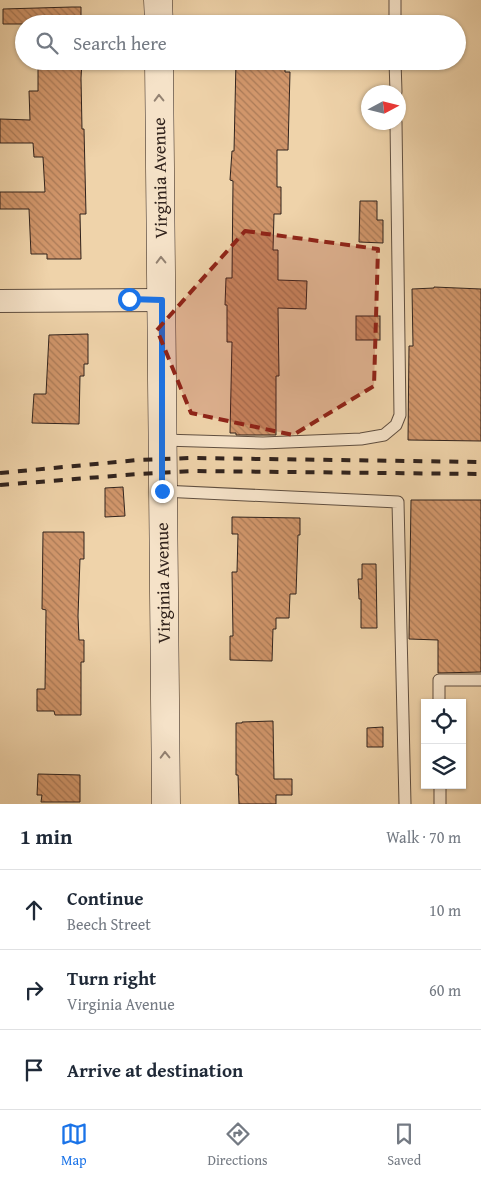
<!DOCTYPE html>
<meta charset="utf-8">
<style>
:root{--surface:#fff;--page:#f2f2f3;--text:#1f2937;--muted:#747a83;--line:#e0e1e3;--accent:#1a73e8}
body{margin:0;font-family:"Gentium Book Plus",serif;background:var(--page);color:var(--text)}
.controls{position:absolute;right:15px;bottom:15px;display:grid;overflow:hidden;border-radius:0px;box-shadow:0 1px 4px #0004}
.controls button{width:45px;height:45px;display:grid;place-items:center;padding:0;border:0;border-bottom:1px solid var(--line);background:var(--surface);color:var(--text);font:25px sans-serif}
.compass{position:absolute;left:361px;top:85px;width:45px;height:45px;border-radius:50%;background:var(--surface);box-shadow:0 1px 4px #0004;rotate:83deg}
.stop{position:absolute;width:15px;height:15px;margin:-11px;border:4px solid #1a73e8;border-radius:50%;background:#fff}
.stop.end{background:#1a73e8;border-color:#fff;box-shadow:0 1px 5px #0008}
.list{margin:0;padding:0;list-style:none}
h2{display:flex;justify-content:space-between;align-items:center;height:65px;margin:0;padding:0 20px;font-size:21px}
h2 small{font-size:16px;font-weight:400;color:var(--muted)}
.list li{display:grid;grid-template-columns:32px 1fr auto;gap:15px;align-items:center;box-sizing:border-box;height:80px;padding:0 20px;border-top:1px solid var(--line)}
.list b{display:block;font-size:19px;white-space:nowrap}
.list p{margin:0;font-size:16px;white-space:nowrap;color:var(--muted)}
.list em{font-size:16px;font-style:normal;color:var(--muted)}
.icon{flex:none;width:28px;height:28px;fill:none;stroke:currentColor;stroke-width:2;stroke-linecap:round;stroke-linejoin:round}
.map{position:relative;flex:none;width:481px;height:804px;overflow:hidden}
.search{position:absolute;background:var(--surface);box-shadow:0 1px 4px #0004;left:15px;right:15px;top:15px;height:55px;display:flex;align-items:center;gap:12px;box-sizing:border-box;padding:0 18px;border-radius:28px;color:var(--muted);font-size:19px}
.sheet{height:305px;background:var(--surface)}
nav{display:flex;justify-content:space-around;align-items:center;box-sizing:border-box;height:70px;border-top:1px solid var(--line);background:var(--surface);font-size:14px;color:var(--muted)}
nav a{display:grid;justify-items:center;gap:2px}
nav .on{color:var(--accent)}
.map>svg:first-child{display:block}
</style>
<div class="map">
<svg width="481" height="804" viewBox="0 0 481 804">
<defs>
<pattern id="building-back-hatch" width="6" height="6" patternUnits="userSpaceOnUse" patternTransform="scale(1.25)"><rect width="6" height="6" fill="#d1966b"/><path d="M-1 5l2 2M0 0l6 6M5-1l2 2" fill="none" stroke="#aa7a57"/></pattern>
</defs>
<rect width="100%" height="100%" fill="#efd3aa"/>
<filter id="stains"><feTurbulence type="fractalNoise" baseFrequency=".004" numOctaves="4"/><feColorMatrix values="0 0 0 0 .2 0 0 0 0 .09 0 0 0 0 .02 0 0 0 .5 -.17"/></filter>
<radialGradient id="worn" r=".72"><stop offset=".6" stop-color="#630" stop-opacity="0"/><stop offset="1" stop-color="#630" stop-opacity=".3"/></radialGradient>
<g fill="url(#building-back-hatch)" stroke="#31231d">
<path d="M72,7H81V24H3V9Z"/>
<path d="M38,61H82L81,78L82,129H84L86,214H80L81,259H47V254H31L29,209H0V192H45L43,157H34L33,143H0V119L30,120L29,91H38Z"/>
<path d="M236,61H285V72H290L288,150H277V187H281V214H274L273,250H278V280L307,281L306,309L278,308L279,376H276V435H236V433H230L232,342H227V305H225L226,278H232L233,181L230,180L232,151H234Z"/>
<path d="M360,201H377V220H383V243L359,242Z"/>
<path d="M434,287L481,289V441L408,440L409,346H413L412,289L434,288Z"/>
<rect x="356" y="316" width="24" height="24"/>
<path d="M88,334V364H84V376H80L79,424L32,423L34,394H46L49,335Z"/>
<path d="M123,487L125,516L105,517V488Z"/>
<path d="M411,500H481V672L438,673V640L409,639Z"/>
<path d="M232,517L300,518V535H298L296,594H290L289,618H276V629H273L272,661L230,660V636H233L232,572H237L238,534H232Z"/>
<path d="M43,532H84V559H80L78,616L79,640H84V662H81V715H55L54,711H37V689H45L46,610L42,609Z"/>
<path d="M362,564H376L377,628H361V599H359L358,579H362Z"/>
<path d="M273,721L274,779H292V795H276V804H239L238,775H236V723H242V722Z"/>
<path d="M383,727V747H367V728Z"/>
<path d="M38,774L80,775V802H41L42,795H37Z"/>
</g>
<g fill="none" stroke-linecap="round" stroke-linejoin="round">
<g stroke="#604f40" stroke-width="13">
<g id="lane">
<path d="M395,0V24"/>
<path d="M395,61L396,92"/>
<path d="M163,440L263,443L361,439L384,435L396,425L400,415L396,122"/>
<path d="M162,491L398,502L405,804"/>
<path d="M439,703V680H481"/>
<path d="M440,785V804"/>
</g>
</g>
<g stroke="#604f40" stroke-width="24">
<path id="street" d="M0,301L162,300"/>
</g>
<g stroke="#31231d" stroke-width="29">
<g id="secondary">
<path d="M158,0L159,24"/>
<path d="M159,61L166,804"/>
</g>
</g>
<use href="#lane" stroke="#f5e2c8" stroke-width="11"/>
<use href="#street" stroke="#f5e2c8" stroke-width="22"/>
<use href="#secondary" stroke="#f5e2c8" stroke-width="28"/>
<g stroke="#31231d" stroke-width="4" stroke-dasharray="9 9" stroke-linecap="butt">
<path d="M0,473L138,460L190,458L481,462"/>
<path d="M0,485L138,474L194,471L481,474"/>
</g>
</g>
<defs><path id="oneway-chevron" d="M-2-3.5L2.5 0L-2 3.5" fill="none" stroke-width="1.6" stroke-linecap="round" stroke-linejoin="round" transform="scale(1.25)"/></defs>
<g stroke="#938272">
<use href="#oneway-chevron" transform="translate(159 98) rotate(-91)"/>
<use href="#oneway-chevron" transform="translate(161 260) rotate(-91)"/>
<use href="#oneway-chevron" transform="translate(165 755) rotate(-91)"/>
</g>
<g fill="none" stroke-linecap="round" stroke-linejoin="round">
<path stroke="#1a73e8" stroke-width="6" d="M129,299L162,300V491"/>
</g>
<path fill="#8f2418" fill-opacity="0.2" stroke="#8f2418" stroke-width="4" stroke-dasharray="10 6" stroke-linejoin="round" d="M245,231L378,249L374,386L293,435L191,413L157,330Z"/>
<g text-anchor="middle" stroke-width="4" stroke-linejoin="round" paint-order="stroke">
<g font-size="18" fill="#31231d" stroke="#f5e2c8">
<text transform="translate(160 178) rotate(-91)" y="6">Virginia Avenue</text>
<text transform="translate(163 583) rotate(-91)" y="6">Virginia Avenue</text>
</g>
</g>
<rect width="100%" height="100%" filter="url(#stains)"/>
<rect width="100%" height="100%" fill="url(#worn)"/>
</svg>
<div class="controls">
<button><svg class="icon" aria-label="locate" viewBox="0 0 24 24"><circle cx="12" cy="12" r="6"/><path d="M12 2v4M12 18v4M2 12h4M18 12h4"/></svg></button>
<button><svg class="icon" aria-label="layers" viewBox="0 0 24 24"><path d="M12 4l9 5-9 5-9-5zM3 14l9 5 9-5"/></svg></button>
</div>
<svg class="compass" viewBox="-18 -18 36 36"><path d="M0-13l5 13h-10z" fill="#e53935"/><path d="M0 13l5-13h-10z" fill="#747a83"/></svg>
<div class="stop" style="left:129px;top:299px"></div>
<div class="stop end" style="left:162px;top:491px"></div>
<div class="search"><svg class="icon" aria-label="search" viewBox="0 0 24 24"><circle cx="10" cy="10" r="6"/><path d="M15 15l6 6"/></svg>Search here</div>
</div>
<section class="sheet">
<h2>1 min<small>Walk · 70 m</small></h2>
<ul class="list">
<li><svg class="icon" aria-label="ahead" viewBox="0 0 24 24"><path d="M12 20V5M6 11l6-6 6 6"/></svg><div><b>Continue</b><p>Beech Street</p></div><em>10 m</em></li>
<li><svg class="icon" aria-label="right" viewBox="0 0 24 24"><path d="M7 20v-9h11M14 6l5 5-5 5"/></svg><div><b>Turn right</b><p>Virginia Avenue</p></div><em>60 m</em></li>
<li><svg class="icon" aria-label="arrive" viewBox="0 0 24 24"><path d="M6 21V4h12l-3 4 3 4H6"/></svg><div><b>Arrive at destination</b></div></li>
</ul>
</section>
<nav>
<a class="on"><svg class="icon" aria-label="map" viewBox="0 0 24 24"><path d="M3 6l6-2 6 2 6-2v14l-6 2-6-2-6 2zM9 4v14M15 6v14"/></svg>Map</a>
<a><svg class="icon" aria-label="directions" viewBox="0 0 24 24"><path d="M12 3l9 9-9 9-9-9zM9 14v-3h6M13 9l2 2-2 2"/></svg>Directions</a>
<a><svg class="icon" aria-label="saved" viewBox="0 0 24 24"><path d="M7 4h10v16l-5-4-5 4z"/></svg>Saved</a>
</nav>
